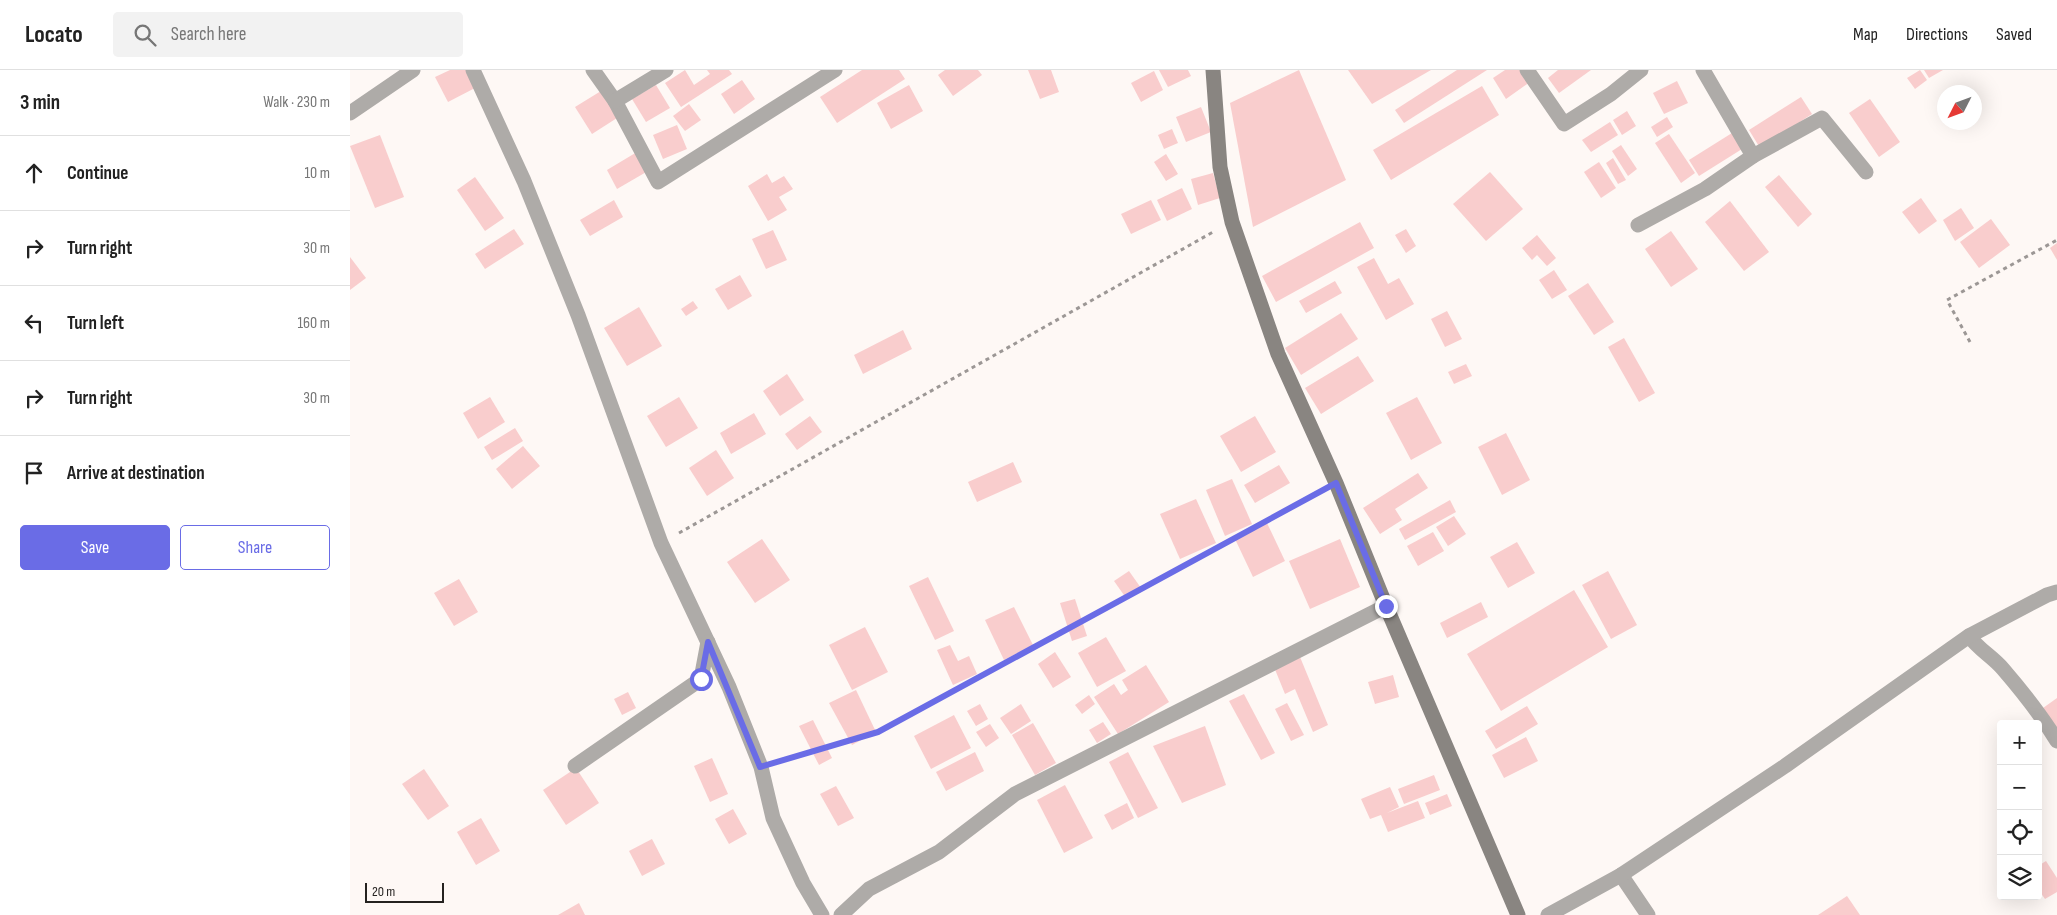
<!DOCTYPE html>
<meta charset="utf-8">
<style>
:root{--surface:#fff;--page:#f2f2f2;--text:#222;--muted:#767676;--line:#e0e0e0;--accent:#6a6ce6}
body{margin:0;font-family:"Sofia Sans Condensed",sans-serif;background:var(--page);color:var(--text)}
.controls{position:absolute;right:15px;bottom:15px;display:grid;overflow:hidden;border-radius:5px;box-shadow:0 5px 20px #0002}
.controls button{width:45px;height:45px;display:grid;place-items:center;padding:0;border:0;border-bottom:1px solid var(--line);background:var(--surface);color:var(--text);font:25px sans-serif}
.compass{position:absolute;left:1587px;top:15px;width:45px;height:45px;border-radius:50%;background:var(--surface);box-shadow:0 5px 20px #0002;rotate:228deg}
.scale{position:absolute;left:15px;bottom:12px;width:79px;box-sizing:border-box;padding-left:5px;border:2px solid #252220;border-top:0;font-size:14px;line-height:18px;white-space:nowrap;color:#252220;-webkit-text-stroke:4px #fef8f5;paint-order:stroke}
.stop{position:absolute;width:15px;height:15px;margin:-11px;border:4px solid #6a6ce6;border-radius:50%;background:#fff}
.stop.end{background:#6a6ce6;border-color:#fff;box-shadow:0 1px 5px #0008}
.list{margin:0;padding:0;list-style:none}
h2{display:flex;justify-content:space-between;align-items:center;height:65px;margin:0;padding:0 20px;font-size:21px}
h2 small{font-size:16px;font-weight:400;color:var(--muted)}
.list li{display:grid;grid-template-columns:32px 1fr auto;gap:15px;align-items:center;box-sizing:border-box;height:75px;padding:0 20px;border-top:1px solid var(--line)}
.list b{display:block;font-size:19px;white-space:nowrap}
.list em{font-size:16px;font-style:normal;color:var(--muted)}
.actions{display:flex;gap:10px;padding:15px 20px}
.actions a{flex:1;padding:11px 0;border:1px solid var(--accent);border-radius:5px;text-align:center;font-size:18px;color:var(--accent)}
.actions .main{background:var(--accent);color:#fff}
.icon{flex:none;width:28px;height:28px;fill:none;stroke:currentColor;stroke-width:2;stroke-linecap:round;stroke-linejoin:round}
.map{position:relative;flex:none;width:1707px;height:845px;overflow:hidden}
header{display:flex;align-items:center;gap:30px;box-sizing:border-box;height:70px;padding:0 25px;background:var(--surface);border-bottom:1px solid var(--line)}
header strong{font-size:24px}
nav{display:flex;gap:28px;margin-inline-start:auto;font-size:18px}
.search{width:350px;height:45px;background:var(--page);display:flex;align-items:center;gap:12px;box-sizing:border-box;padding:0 18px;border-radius:5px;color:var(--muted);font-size:19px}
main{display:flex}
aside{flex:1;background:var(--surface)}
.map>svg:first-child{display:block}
</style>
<header>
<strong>Locato</strong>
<div class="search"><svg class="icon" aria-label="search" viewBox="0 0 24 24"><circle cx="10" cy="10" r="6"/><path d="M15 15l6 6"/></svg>Search here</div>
<nav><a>Map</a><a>Directions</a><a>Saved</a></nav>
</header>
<main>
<aside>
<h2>3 min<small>Walk · 230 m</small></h2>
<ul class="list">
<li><svg class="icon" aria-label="ahead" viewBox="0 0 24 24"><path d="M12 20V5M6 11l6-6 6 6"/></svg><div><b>Continue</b></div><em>10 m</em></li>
<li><svg class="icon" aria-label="right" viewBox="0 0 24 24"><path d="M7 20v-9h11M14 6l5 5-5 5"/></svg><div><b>Turn right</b></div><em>30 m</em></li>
<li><svg class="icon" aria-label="left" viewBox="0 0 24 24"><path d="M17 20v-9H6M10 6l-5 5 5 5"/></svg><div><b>Turn left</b></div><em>160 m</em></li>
<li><svg class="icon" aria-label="right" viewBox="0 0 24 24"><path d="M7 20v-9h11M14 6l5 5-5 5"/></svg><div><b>Turn right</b></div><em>30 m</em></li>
<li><svg class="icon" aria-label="arrive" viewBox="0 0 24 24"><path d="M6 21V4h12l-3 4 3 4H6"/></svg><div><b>Arrive at destination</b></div></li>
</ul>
<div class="actions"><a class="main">Save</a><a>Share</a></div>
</aside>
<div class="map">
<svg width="1707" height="845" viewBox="0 0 1707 845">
<rect width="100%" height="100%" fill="#fef8f5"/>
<g fill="#f9cdcd">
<path d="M100,0H116L125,18L98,32L85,7Z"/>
<path d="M335,0L344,15L360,4L357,0H379L382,4L331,37L315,13Z"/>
<path d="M512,0H549L555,9L487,53L470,27Z"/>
<path d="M595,0H628L632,5L603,26L588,5Z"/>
<path d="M678,0H701L709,22L690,29Z"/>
<path d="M809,0H838L841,6L818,17Z"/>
<path d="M949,0L996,110L903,157L880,33Z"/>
<path d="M998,0H1081L1022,34Z"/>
<path d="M1107,0H1137L1054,53L1045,40Z"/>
<path d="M1155,0H1171L1180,12L1156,29L1143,8Z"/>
<path d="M1208,0H1241L1209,23L1198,8Z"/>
<path d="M1570,0L1577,10L1565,19L1557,8Z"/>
<path d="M1574,0H1593L1579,8Z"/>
<path d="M804,1L813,20L791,32L781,13Z"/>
<path d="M392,10L405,29L384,44L371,24Z"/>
<path d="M1327,11L1338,33L1314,44L1303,23Z"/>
<path d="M306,15L320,38L296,52L282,29Z"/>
<path d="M559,15L573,41L541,59L527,33Z"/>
<path d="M1132,16L1149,45L1041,110L1023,80Z"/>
<path d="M251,21L267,48L242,64L225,37Z"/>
<path d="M1451,27L1462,44L1410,78L1399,60Z"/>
<path d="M1520,29L1550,72L1529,87L1499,43Z"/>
<path d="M339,34L351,50L335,61L323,46Z"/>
<path d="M851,37L861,62L836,72L826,47Z"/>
<path d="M1277,41L1286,56L1272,65L1263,50Z"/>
<path d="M1317,47L1323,57L1307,67L1301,57Z"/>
<path d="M1260,52L1268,65L1241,82L1232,70Z"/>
<path d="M327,55L337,79L313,89L303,65Z"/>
<path d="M822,59L828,73L814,79L808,65Z"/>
<path d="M1382,63L1392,79L1349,106L1339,90Z"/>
<path d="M1319,64L1345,103L1331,113L1305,73Z"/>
<path d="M30,65L54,127L25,138L0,76Z"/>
<path d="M1271,75L1287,99L1278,106L1262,81Z"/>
<path d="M287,82L298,101L267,119L257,100Z"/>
<path d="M816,84L828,104L816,111L804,92Z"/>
<path d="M1263,88L1276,110L1268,114L1256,93Z"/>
<path d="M1249,92L1266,118L1251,128L1234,102Z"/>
<path d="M1140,102L1173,139L1136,171L1103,134Z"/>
<path d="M863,103L870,128L848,135L841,109Z"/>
<path d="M417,104L422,113L434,106L443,119L429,127L437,140L418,151L398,116Z"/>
<path d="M1429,105L1462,144L1448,157L1415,117Z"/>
<path d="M125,107L154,148L135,161L107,120Z"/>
<path d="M832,118L842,139L817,151L807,130Z"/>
<path d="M1571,128L1587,151L1569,164L1552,142Z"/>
<path d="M264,130L273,147L240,166L230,150Z"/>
<path d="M801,130L811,150L781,164L771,144Z"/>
<path d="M1380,131L1419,182L1394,201L1355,152Z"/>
<path d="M1611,138L1624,158L1605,171L1593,150Z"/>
<path d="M1641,149L1660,175L1629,198L1610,172Z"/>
<path d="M1010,152L1024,178L926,232L912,206Z"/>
<path d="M164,159L174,174L135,199L125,184Z"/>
<path d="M1056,159L1066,176L1056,183L1045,165Z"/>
<path d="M423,160L437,190L416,199L402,169Z"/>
<path d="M1321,161L1348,199L1321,217L1295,179Z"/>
<path d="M1187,165L1206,188L1197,196L1187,185L1182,190L1172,178Z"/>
<path d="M1707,173V190L1700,178Z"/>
<path d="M0,187L16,208L0,220Z"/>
<path d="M1024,188L1038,214L1049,208L1064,234L1036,250L1007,197Z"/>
<path d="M1204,200L1217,220L1202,229L1189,210Z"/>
<path d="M390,205L402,226L378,240L365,219Z"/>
<path d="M985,211L992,223L956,243L949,231Z"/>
<path d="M1238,213L1264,252L1244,265L1218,226Z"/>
<path d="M343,231L348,238L336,246L331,239Z"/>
<path d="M289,237L312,276L277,296L254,258Z"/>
<path d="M1097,241L1112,269L1095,277L1081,249Z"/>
<path d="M991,243L1008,269L951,305L935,278Z"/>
<path d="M553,260L562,279L513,304L504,285Z"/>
<path d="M1274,268L1305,323L1289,332L1258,277Z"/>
<path d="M1008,286L1024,311L971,344L955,318Z"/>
<path d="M1116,294L1122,306L1104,314L1098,302Z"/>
<path d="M437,304L454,330L430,346L413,321Z"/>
<path d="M140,327L155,352L128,369L113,343Z"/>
<path d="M329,327L348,358L316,377L297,346Z"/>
<path d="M1067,327L1092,373L1061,390L1036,343Z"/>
<path d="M404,343L416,364L381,384L370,363Z"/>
<path d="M460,346L472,362L447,380L435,364Z"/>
<path d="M905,346L926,382L891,402L870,366Z"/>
<path d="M165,358L173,371L142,390L134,377Z"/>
<path d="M1156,363L1180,410L1152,425L1128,377Z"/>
<path d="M173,376L190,396L162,419L146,399Z"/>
<path d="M366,380L384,408L357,426L339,398Z"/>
<path d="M663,392L672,412L627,432L618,412Z"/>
<path d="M929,395L940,413L905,433L894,415Z"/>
<path d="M1068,403L1078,418L1045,439L1052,450L1030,464L1013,438Z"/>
<path d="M882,409L902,454L875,466L856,420Z"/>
<path d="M846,429L866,473L830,489L810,444Z"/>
<path d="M1100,430L1106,442L1055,470L1049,459Z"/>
<path d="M1104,446L1116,464L1098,476L1086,457Z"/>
<path d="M917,453L935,491L903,507L885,469Z"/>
<path d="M1083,462L1094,481L1068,496L1057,476Z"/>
<path d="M412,469L440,510L405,533L377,492Z"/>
<path d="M990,469L1010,517L960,539L939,491Z"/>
<path d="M1167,472L1185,503L1158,518L1140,487Z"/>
<path d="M779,501L791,518L776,528L764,511Z"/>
<path d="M1258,501L1287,555L1261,569L1232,515Z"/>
<path d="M578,507L604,561L585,570L559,516Z"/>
<path d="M109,509L128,542L104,556L84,523Z"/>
<path d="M1224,520L1258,577L1151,641L1117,584Z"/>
<path d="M725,529L737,566L722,571L710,533Z"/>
<path d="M1131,532L1138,547L1097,568L1090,553Z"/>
<path d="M664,537L683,575L654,590L635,550Z"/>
<path d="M515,557L538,602L502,620L479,575Z"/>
<path d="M756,567L776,601L747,617L728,583Z"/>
<path d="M600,575L608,591L619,586L627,604L603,615L587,580Z"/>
<path d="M705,582L721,607L703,618L688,594Z"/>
<path d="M950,587L978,655L963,662L945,619L935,624L924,597Z"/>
<path d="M796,595L819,632L768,664L744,627L764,614L771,625L778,620L772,610Z"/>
<path d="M1043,605L1049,627L1025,634L1018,612Z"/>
<path d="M506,620L526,662L502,675L479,633Z"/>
<path d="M278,622L286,638L272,645L264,629Z"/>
<path d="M894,624L925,683L911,690L879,631Z"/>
<path d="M739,625L745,634L732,644L725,635Z"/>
<path d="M1707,628V657L1705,658L1693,638Z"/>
<path d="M937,633L954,665L941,671L925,639Z"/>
<path d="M630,634L638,649L626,656L617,641Z"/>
<path d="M671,634L681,651L661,664L650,648Z"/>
<path d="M1177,636L1188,654L1146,679L1135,661Z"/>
<path d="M604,645L621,678L581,699L564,666Z"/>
<path d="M463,650L482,688L469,695L449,656Z"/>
<path d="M753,652L761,664L747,673L739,660Z"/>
<path d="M683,653L706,693L685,705L662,665Z"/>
<path d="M640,654L649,668L636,677L626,662Z"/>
<path d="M855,656L876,715L832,733L803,676Z"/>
<path d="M1176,667L1188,691L1154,708L1142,685Z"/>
<path d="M625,682L634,701L596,721L586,702Z"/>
<path d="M778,682L808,738L788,748L759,692Z"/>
<path d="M362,688L378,724L360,732L344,696Z"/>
<path d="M226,698L249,733L216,755L193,720Z"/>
<path d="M74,699L99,736L78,750L52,714Z"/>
<path d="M1084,705L1090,720L1054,734L1048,719Z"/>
<path d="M715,715L743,768L714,783L687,730Z"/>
<path d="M486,716L504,748L488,756L470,724Z"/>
<path d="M1040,717L1049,737L1037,743L1068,731L1075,748L1038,762L1031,745L1020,749L1011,729Z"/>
<path d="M1097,724L1102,736L1080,745L1075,733Z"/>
<path d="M777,733L784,748L762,760L754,745Z"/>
<path d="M383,739L397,764L379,774L365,749Z"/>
<path d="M131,748L150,781L126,795L107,762Z"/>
<path d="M302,769L315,794L292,806L279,781Z"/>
<path d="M1696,791L1707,808V822L1695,829L1688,819V796Z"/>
<path d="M1497,826L1510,845H1468Z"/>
<path d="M229,833L235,845H208Z"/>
</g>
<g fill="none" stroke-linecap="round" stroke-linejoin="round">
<g stroke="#9c9795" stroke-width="3" stroke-dasharray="4 4" stroke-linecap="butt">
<path d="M1620,272L1597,230L1707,170"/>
<path d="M329,463L863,162"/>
<path d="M430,691L528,662L969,423"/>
</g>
<g stroke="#aeaba8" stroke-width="15">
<path d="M123,0L174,111L228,245L311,473L379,617L411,697L423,748L453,813L472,845"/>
<path d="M243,0L265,31L308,112L485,0"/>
<path d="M1177,0L1214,54L1261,24L1291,0"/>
<path d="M265,31L316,0"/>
<path d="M0,43L63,0"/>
<path d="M1403,86L1472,48L1516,102"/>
<path d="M1288,155L1355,119L1403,86L1353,0"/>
<path d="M1619,566C1629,580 1642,586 1653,599C1672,621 1691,645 1707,671"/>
<path d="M225,696L351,609L358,572"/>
<path d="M1271,805L1298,845"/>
<path d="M491,845L519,819L589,782L665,724L1036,536"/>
<path d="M1198,845L1271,805L1435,696L1619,566L1697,525L1707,522"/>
</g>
<path stroke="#898581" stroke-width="15" d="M863,0L870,97L882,152L928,284L986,413L1036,536L1168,845"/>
</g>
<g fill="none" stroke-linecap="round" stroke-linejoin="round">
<path stroke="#6a6ce6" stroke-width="6" d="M351,609L358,572L410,697L528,662L986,413L1036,536"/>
</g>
</svg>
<div class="controls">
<button>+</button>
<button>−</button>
<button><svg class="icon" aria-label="locate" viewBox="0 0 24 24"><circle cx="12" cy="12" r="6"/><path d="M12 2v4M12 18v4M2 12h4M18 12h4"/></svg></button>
<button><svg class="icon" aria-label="layers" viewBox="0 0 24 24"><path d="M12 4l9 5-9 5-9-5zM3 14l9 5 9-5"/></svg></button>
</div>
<svg class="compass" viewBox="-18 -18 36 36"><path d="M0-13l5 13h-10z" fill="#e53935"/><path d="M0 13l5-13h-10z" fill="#767676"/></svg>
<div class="scale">20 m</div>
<div class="stop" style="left:351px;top:609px"></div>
<div class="stop end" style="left:1036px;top:536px"></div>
</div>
</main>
